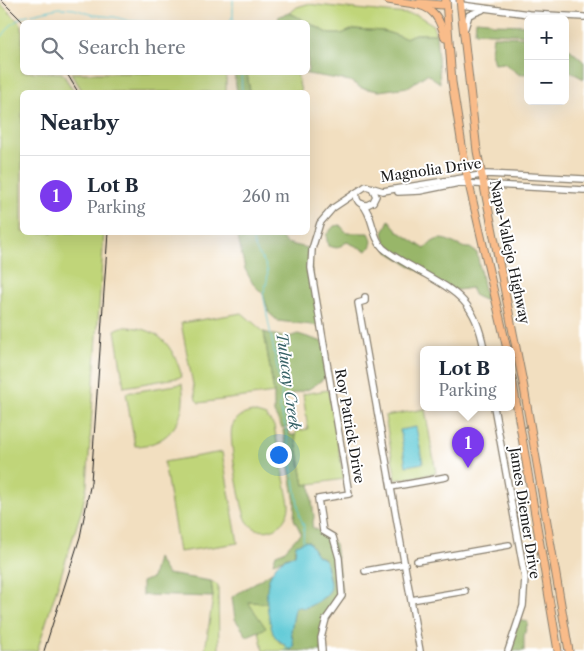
<!DOCTYPE html>
<meta charset="utf-8">
<style>
:root{--surface:#fff;--page:#f2f2f3;--text:#1f2937;--muted:#747a83;--line:#e0e1e3;--accent:#7c3aed}
body{margin:0;font-family:"Libre Caslon Text",serif;background:var(--page);color:var(--text)}
.controls{position:absolute;right:15px;top:15px;display:grid;overflow:hidden;border-radius:8px;box-shadow:0 5px 20px #0002}
.controls button{width:45px;height:45px;display:grid;place-items:center;padding:0;border:0;border-bottom:1px solid var(--line);background:var(--surface);color:var(--text);font:25px sans-serif}
.you{position:absolute;left:278px;top:454px;width:18px;height:18px;margin:-12px;border:4px solid #fff;border-radius:50%;background:#1a73e8;box-shadow:0 0 0 8px #1a73e833}
.badge{display:grid;place-items:center;width:32px;height:32px;border-radius:50%;background:var(--accent);color:#fff;font-size:16px;font-weight:700}
.pin{position:absolute;translate:-50% -41px;filter:drop-shadow(0 1px 2px #0008)}
.pin::after{content:'';position:absolute;top:26px;width:18px;height:15px;background:inherit;clip-path:polygon(0 0,100% 0,50% 100%)}
.popup{position:absolute;left:420px;top:346px;width:95px;height:65px;box-sizing:border-box;display:grid;place-content:center;border-radius:8px;background:var(--surface);filter:drop-shadow(0 1px 4px #0005);font-size:16px;white-space:nowrap;color:var(--muted)}
.popup b{font-size:19px;color:var(--text)}
.popup::after{content:'';position:absolute;left:50%;top:100%;margin-left:-10px;border:10px solid transparent;border-top-color:var(--surface)}
.list{margin:0;padding:0;list-style:none}
h2{display:flex;justify-content:space-between;align-items:center;height:65px;margin:0;padding:0 20px;font-size:21px}
h2 small{font-size:16px;font-weight:400;color:var(--muted)}
.list li{display:grid;grid-template-columns:32px 1fr auto;gap:15px;align-items:center;box-sizing:border-box;height:80px;padding:0 20px;border-top:1px solid var(--line)}
.list b{display:block;font-size:19px;white-space:nowrap}
.list p{margin:0;font-size:16px;white-space:nowrap;color:var(--muted)}
.list em{font-size:16px;font-style:normal;color:var(--muted)}
.icon{flex:none;width:28px;height:28px;fill:none;stroke:currentColor;stroke-width:2;stroke-linecap:round;stroke-linejoin:round}
.map{position:relative;flex:none;width:584px;height:651px;overflow:hidden}
.search{position:absolute;background:var(--surface);box-shadow:0 5px 20px #0002;left:20px;top:20px;width:290px;height:55px;display:flex;align-items:center;gap:12px;box-sizing:border-box;padding:0 18px;border-radius:8px;color:var(--muted);font-size:19px}
.panel{position:absolute;background:var(--surface);box-shadow:0 5px 20px #0002;left:20px;top:90px;width:290px;height:145px;border-radius:8px}
.map>svg:first-child{display:block}
</style>
<div class="map">
<svg width="584" height="651" viewBox="0 0 584 651">
<rect width="100%" height="100%" fill="#fff"/>
<filter id="ink" filterUnits="userSpaceOnUse"><feTurbulence type="fractalNoise" baseFrequency=".02" numOctaves="2"/><feDisplacementMap in="SourceGraphic" scale="10" xChannelSelector="R" yChannelSelector="G"/><feConvolveMatrix kernelMatrix="1 2 1 2 8 2 1 2 1" color-interpolation-filters="sRGB"/></filter>
<filter id="wash" filterUnits="userSpaceOnUse"><feTurbulence type="fractalNoise" baseFrequency=".0096" numOctaves="4" result="noise"/><feDisplacementMap in="SourceGraphic" scale="20" xChannelSelector="R" yChannelSelector="G"/><feGaussianBlur stdDeviation="1.12" result="paint"/><feColorMatrix in="noise" values="0 0 0 0 0 0 0 0 0 0 0 0 0 0 0 0 0 1.4 0 .05"/><feComposite in="paint" operator="in"/></filter>
<g filter="url(#wash)">
<rect width="100%" height="100%" fill="#f2dfc0"/>
<g fill="#c0d579" stroke="#6e784a">
<path d="M0,3L22,25V72L62,73L74,92H22V232L104,233L87,485L82,509L37,651H0Z"/>
<path d="M307,4L417,15L432,24L436,34H415L405,38L383,31L354,29L341,34H330L290,13L297,7Z"/>
<path d="M71,73H226V92H83Z"/>
<path d="M247,73H297L301,92H250Z"/>
<path d="M242,313L264,332L274,393L199,403L196,400L181,323Z"/>
<path d="M121,327C158,326 173,344 182,377L124,387L115,330Z"/>
<path d="M182,384C188,416 171,446 135,446L126,393Z"/>
<path d="M328,390L344,479L304,485L295,435L297,431L308,429L303,394Z"/>
<path d="M425,409L436,473L396,480L385,416Z"/>
<path d="M253,412L266,416L274,426L289,504C290,526 262,542 247,521C241,512 228,436 232,427C235,418 244,413 253,412Z"/>
<path d="M222,452L238,543L179,552L164,462Z"/>
<path d="M211,581L218,585L219,651H205L213,597Z"/>
<path d="M247,602L267,603C271,617 270,642 287,646L285,651H263L259,631L265,628Z"/>
</g>
<g fill="#98b669" stroke="#5a6942">
<path d="M290,13L330,34H341L354,29L383,31L405,38L415,34H436L440,83L427,74L408,87L379,91L361,88L350,81L302,73L308,72V22H278L279,16Z"/>
<path d="M476,20L488,21L492,24L528,25V35L475,32Z"/>
<path d="M493,36L528,37V73L520,75L504,63L494,64L491,52Z"/>
<path d="M565,45L584,62V79L565,69Z"/>
<path d="M234,73H247L250,92H237Z"/>
<path d="M389,220L398,231L425,249C428,246 431,242 434,241C446,234 458,249 470,248L477,253L486,301L475,296L471,288L452,291L388,252L383,233Z"/>
<path d="M340,225L347,233H369C373,241 373,244 367,251L347,242L337,248L328,246L326,235L334,226Z"/>
<path d="M237,233H281V237L286,243L312,249L311,268L320,326L278,321L269,313L263,294L253,284L245,269Z"/>
<path d="M264,332L286,338L298,334L323,342L329,375L309,389L292,394L286,400L285,408L289,426L282,428L274,413V393Z"/>
<path d="M286,429L289,430L290,435H295L304,485L310,484L314,517L312,527L328,536L335,544L342,596L326,619L322,651H285L287,646H294L291,631L295,608L299,606L308,607L326,596L330,581L325,559L317,555L309,542L305,541L295,548V554L273,563L276,554L284,551L301,533L294,519L295,503L283,430Z"/>
<path d="M157,558L167,574L211,581L213,597L142,595V582L152,578Z"/>
<path d="M272,572L268,582L267,603L248,602L266,628L247,636L235,619L232,597Z"/>
<path d="M519,620L528,622L524,636V651H508Z"/>
</g>
<g fill="#5dc9d6" stroke="#3c7279">
<path d="M416,427L423,463L406,466L400,430Z"/>
<path d="M305,541L309,542L317,555L325,560L331,588C328,596 315,604 307,607C301,609 300,605 295,608L291,631L294,647L290,650C285,643 274,640 272,630C266,608 261,577 281,561C285,558 290,557 295,554L296,545Z"/>
</g>
<g fill="none" stroke-linecap="round" stroke-linejoin="round">
<g stroke="#5dc9d6" stroke-width="1">
<path d="M233,17L234,22"/>
<path d="M229,22L233,16V0"/>
<path d="M0,39L11,25L23,16L59,8L74,9L94,15L115,17L129,21L154,22"/>
<path d="M241,72L242,92"/>
<path d="M252,232C252,263 278,256 263,294L282,392L280,408L286,429L300,517L304,526L303,541"/>
<path d="M285,651L287,646"/>
</g>
</g>
</g>
<g filter="url(#ink)">
<g fill="none" stroke-linecap="round" stroke-linejoin="round">
<g stroke="#877e6e" stroke-width="8">
<g id="minor">
<path d="M461,5L529,14L584,17"/>
<path d="M465,28L469,15L482,10"/>
<path d="M372,188L376,196L373,202L367,205C359,205 355,200 357,192L366,186L383,191L487,174L584,179"/>
<path d="M398,192L420,191L459,183L584,190"/>
<path d="M362,204C374,216 371,236 383,248C391,255 400,260 409,265C452,290 475,297 484,349"/>
<path d="M365,297V301L358,303L420,651"/>
<path d="M494,407L525,578L523,606L508,651"/>
<path d="M391,487L446,477"/>
<path d="M417,561L509,545"/>
<path d="M365,571L405,564"/>
<path d="M411,600L465,591"/>
<path d="M322,651L321,638L326,619L342,596L339,558L333,537L323,531L318,499L349,494L311,268L312,249L320,223L333,208L357,192"/>
</g>
</g>
<g stroke="#877e6e" stroke-width="9">
<g id="major">
<path d="M388,0C421,6 436,1 445,38"/>
<path d="M446,0L452,82L466,171L507,349"/>
<path d="M460,0L477,151L524,388L569,651"/>
<path d="M420,3L442,5L446,2"/>
<path d="M512,378L558,651"/>
</g>
</g>
<use href="#minor" stroke="#fff" stroke-width="5.5"/>
<use href="#major" stroke="#f9bc8a" stroke-width="7"/>
<g stroke="#1c1c1c" stroke-width="1">
<path d="M1,0L23,22"/>
<path d="M66,72L78,92"/>
<path d="M44,651L80,537L91,482L108,232"/>
</g>
</g>
</g>
<g text-anchor="middle" stroke-width="4" stroke-linejoin="round" paint-order="stroke">
<g font-size="14" fill="#1c1c1c" stroke="#fff">
<text transform="translate(431 170) rotate(-8)" y="5">Magnolia Drive</text>
<text transform="translate(510 252) rotate(78)" y="5">Napa-Vallejo Highway</text>
<text transform="translate(350 426) rotate(80)" y="5">Roy Patrick Drive</text>
<text transform="translate(525 513) rotate(81)" y="5">James Diemer Drive</text>
</g>
<g font-size="15" font-style="italic" fill="#366166" stroke="#fff">
<text transform="translate(288 381) rotate(82)" y="5">Tulucay Creek</text>
</g>
</g>
</svg>
<div class="controls">
<button>+</button>
<button>−</button>
</div>
<div class="you"></div>
<div class="pin badge" style="left:468px;top:468px">1</div>
<div class="popup"><b>Lot B</b>Parking</div>
<div class="search"><svg class="icon" aria-label="search" viewBox="0 0 24 24"><circle cx="10" cy="10" r="6"/><path d="M15 15l6 6"/></svg>Search here</div>
<section class="panel">
<h2>Nearby<small></small></h2>
<ul class="list">
<li><span class="badge">1</span><div><b>Lot B</b><p>Parking</p></div><em>260 m</em></li>
</ul>
</section>
</div>
